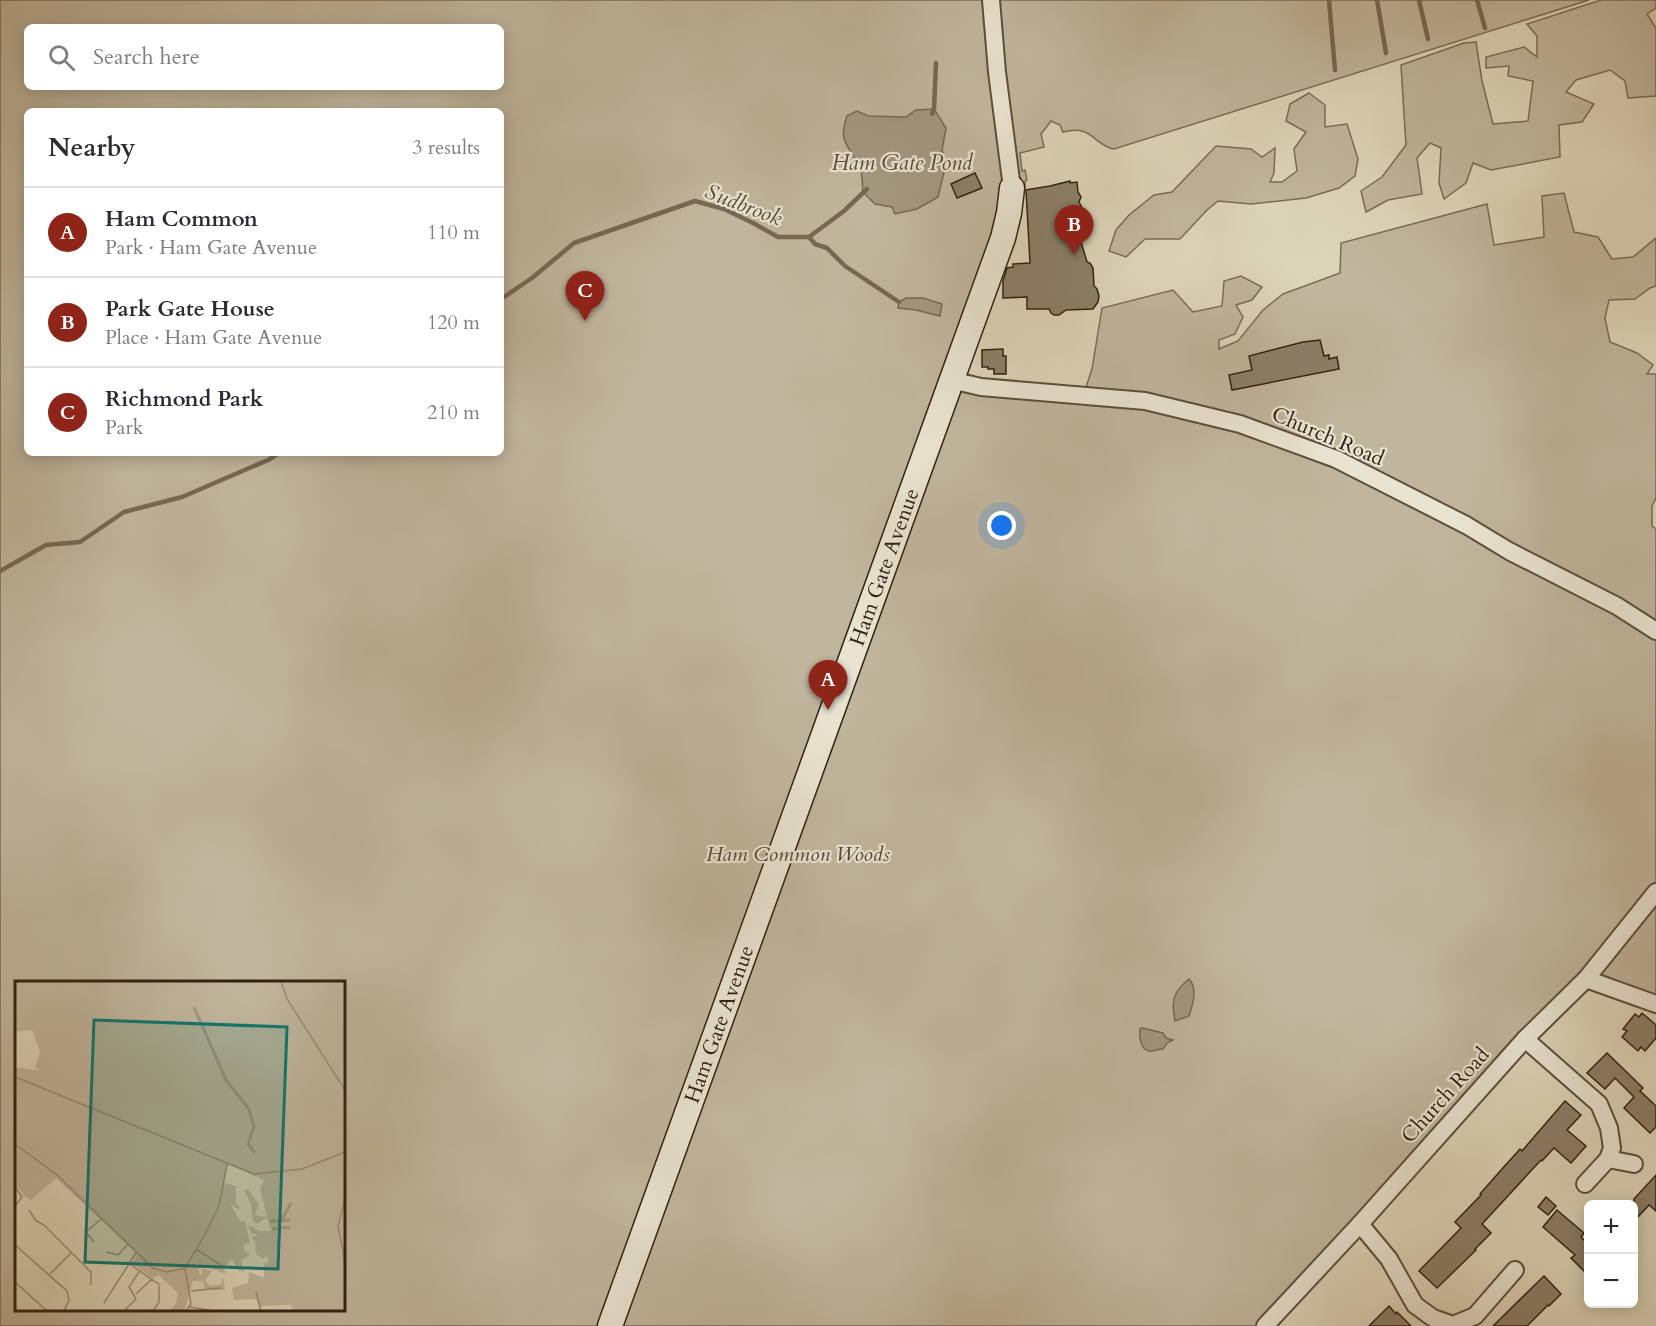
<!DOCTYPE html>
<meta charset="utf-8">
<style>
:root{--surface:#fff;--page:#f2f2f3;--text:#2b2b33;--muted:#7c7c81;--line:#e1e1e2;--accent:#8f2418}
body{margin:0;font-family:Cardo,serif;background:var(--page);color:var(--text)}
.controls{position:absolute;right:18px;bottom:18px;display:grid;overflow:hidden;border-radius:9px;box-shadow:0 3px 15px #0003}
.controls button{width:54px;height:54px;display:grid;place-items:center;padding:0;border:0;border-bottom:2px solid var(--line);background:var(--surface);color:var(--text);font:30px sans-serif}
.you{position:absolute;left:1002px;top:526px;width:21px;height:21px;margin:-15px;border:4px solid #fff;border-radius:50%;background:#1a73e8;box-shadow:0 0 0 9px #1a73e833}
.badge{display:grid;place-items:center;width:39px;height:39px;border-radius:50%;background:var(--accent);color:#fff;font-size:20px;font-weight:700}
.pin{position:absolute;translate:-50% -50px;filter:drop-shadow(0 2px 3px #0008)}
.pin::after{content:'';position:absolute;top:32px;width:21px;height:18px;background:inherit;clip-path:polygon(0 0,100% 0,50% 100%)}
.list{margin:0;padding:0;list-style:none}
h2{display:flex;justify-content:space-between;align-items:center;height:78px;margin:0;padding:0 24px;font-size:26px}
h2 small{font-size:20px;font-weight:400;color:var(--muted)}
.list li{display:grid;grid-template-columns:39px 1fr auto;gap:18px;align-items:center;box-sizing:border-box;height:90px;padding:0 24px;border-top:2px solid var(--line)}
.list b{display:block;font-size:22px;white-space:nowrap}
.list p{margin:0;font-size:20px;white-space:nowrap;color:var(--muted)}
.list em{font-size:20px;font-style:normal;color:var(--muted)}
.icon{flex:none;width:33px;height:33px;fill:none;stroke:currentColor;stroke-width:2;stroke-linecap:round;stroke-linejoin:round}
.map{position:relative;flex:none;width:1656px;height:1326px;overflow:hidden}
.search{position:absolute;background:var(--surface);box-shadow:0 3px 15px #0003;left:24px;top:24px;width:480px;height:66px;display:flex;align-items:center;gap:15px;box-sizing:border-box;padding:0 21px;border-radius:9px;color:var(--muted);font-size:22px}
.panel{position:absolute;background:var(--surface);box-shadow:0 3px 15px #0003;left:24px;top:108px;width:480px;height:348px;border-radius:9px}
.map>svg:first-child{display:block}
</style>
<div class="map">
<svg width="1656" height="1326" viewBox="0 0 1656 1326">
<rect width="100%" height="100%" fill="#ddd5b9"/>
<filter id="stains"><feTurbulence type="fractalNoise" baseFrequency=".00333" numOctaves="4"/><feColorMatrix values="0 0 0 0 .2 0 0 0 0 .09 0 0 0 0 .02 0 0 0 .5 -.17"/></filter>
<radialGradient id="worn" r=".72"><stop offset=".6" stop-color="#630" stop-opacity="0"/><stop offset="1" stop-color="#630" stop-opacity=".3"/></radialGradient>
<g fill="#c0b69d" stroke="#796c58" stroke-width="1.5" fill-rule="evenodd">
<path d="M0,0H1589L1114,149C1093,145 1093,124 1063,132L1060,125L1051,121L1041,134L1044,147L1020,153L1022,171L1025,170L1027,180L1025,181V187L1012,188L952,380L1083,396L1092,369L1102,308L1173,290L1193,312L1222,306L1224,281L1241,276L1262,287L1252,300L1236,305L1243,317L1235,334L1219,340V349L1238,341L1263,310L1283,294L1340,273L1341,243L1487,204L1494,245L1544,237L1542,196L1564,193L1574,232L1598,237L1612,259L1633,257L1656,238V286L1650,288L1635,299L1609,300L1605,318L1610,342L1637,353L1653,365L1647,374H1656V498L1652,506V526L1656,529V997L1593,971L1525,1039L1276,1326H0ZM27,27H501V87H27ZM27,111H501V453H27ZM16,982H344V1310H16Z"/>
<path d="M1601,0H1656V8L1647,14L1656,28V96L1628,98L1625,81L1610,70L1576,80L1566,92L1594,104L1582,122L1559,125L1560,157L1491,170L1473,163L1466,183L1444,199L1439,183L1441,148L1430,143L1417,158L1422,194L1388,200L1366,212L1361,191L1382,177L1406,145L1401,65L1464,43L1476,42L1482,81L1493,124L1528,121L1533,81L1508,76L1509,66L1486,68V57L1524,47L1537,57V36L1527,24Z"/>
<path d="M1309,93L1325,105V127L1347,124L1358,159L1355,176L1339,188L1306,198L1251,204L1218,201L1207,210L1180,239H1145L1126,257L1109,251L1116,230L1129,215L1154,195L1172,192L1216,146L1251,149L1262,157L1275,148L1274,173L1270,182H1282L1297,171L1294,149L1306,132L1286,121L1290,104Z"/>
</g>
<g fill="#a39880" stroke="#766854" stroke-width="1.5">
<path d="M934,109L946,128L942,150L946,164L938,197L917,209L895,214L892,207L875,204L863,192C862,185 863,175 860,168C850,145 837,144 847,116L857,111L868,116L906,117L916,110Z"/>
<path d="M906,298H923L942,304L940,316L916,310L898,308L899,302Z"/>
<path d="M1189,979C1198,989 1193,1004 1189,1016L1175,1021C1171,1001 1173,992 1189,979Z"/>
<path d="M1142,1028L1163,1033L1166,1038L1173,1040L1167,1043L1163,1049C1159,1049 1152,1052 1149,1051C1140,1049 1139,1036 1140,1029Z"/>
</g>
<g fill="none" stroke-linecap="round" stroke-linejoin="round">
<g stroke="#766854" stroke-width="4.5">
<path d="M1329,0L1335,70"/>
<path d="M1377,0L1386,53"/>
<path d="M1419,0L1428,39"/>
<path d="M1477,0L1485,28"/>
<path d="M932,114L934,109L936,63"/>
<path d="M809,237L815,244L827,248L845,266L899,302"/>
<path d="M501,299L532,278L574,243L695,201L724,209L753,223L778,237H809L844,211L867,189"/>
<path d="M0,571L46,545L80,542L124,512L182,497L268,460L279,453"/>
</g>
</g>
<g fill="#8b7f69" stroke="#322112" stroke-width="1.5">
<path d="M975,173L982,188L957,198L951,184Z"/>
<path d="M1070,181V183L1077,182L1078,192L1081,197L1079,202L1083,209L1082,213L1085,220V227L1087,230L1088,235L1081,242L1087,262L1090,263L1093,268L1094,286L1097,289L1099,296L1098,302L1093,309L1066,310L1059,315H1054L1051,313L1049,309H1027V297L1003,298V281L1007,268L1013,267V264L1030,263L1026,190L1050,186Z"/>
<path d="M1320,340L1324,356L1329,355V359L1337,357L1339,369L1232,390L1229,375L1252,370L1249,356L1303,342Z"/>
<path d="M1003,349V356H1006V374H994V369H988V367H982V350Z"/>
<path d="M1642,1013L1656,1025V1038L1645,1051L1641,1047L1638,1051L1622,1037L1627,1031L1623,1029L1635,1014L1639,1017Z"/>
<path d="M1607,1053L1643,1088L1640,1091L1656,1106V1127L1650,1133L1624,1108L1634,1097L1615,1078L1605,1089L1587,1073Z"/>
<path d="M1565,1101L1581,1115L1567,1130L1586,1146L1571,1163L1554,1148L1542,1161L1541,1160L1482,1224L1491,1233L1475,1249L1476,1250L1437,1288L1419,1271L1461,1228L1455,1222L1481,1195L1480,1194L1502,1169L1520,1149L1522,1151Z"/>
<path d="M1656,1175V1211L1649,1205L1634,1221V1199Z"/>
<path d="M1546,1197L1556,1206L1548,1215L1538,1207Z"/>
<path d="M1557,1210L1584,1233L1581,1237L1588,1244V1275L1571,1258L1575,1255L1543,1227Z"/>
<path d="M1544,1276L1561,1294L1549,1306L1548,1305L1527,1326H1493Z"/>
<path d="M1389,1306L1396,1314L1397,1312L1411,1326H1369Z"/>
</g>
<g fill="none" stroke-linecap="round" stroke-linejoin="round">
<g stroke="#5d4e3c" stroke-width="20">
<g id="minor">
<path d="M991,0L997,72L1012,188"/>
<path d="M951,380L981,387L1145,401L1240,424L1336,459L1466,525L1509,551L1617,606L1656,631"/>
<path d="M1586,979L1656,1004"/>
<path d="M1525,1039L1599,1104L1609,1128L1612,1148L1608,1159L1585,1184"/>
<path d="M1608,1159L1634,1164"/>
<path d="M1360,1224L1389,1259L1415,1305L1433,1318L1453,1325L1475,1316L1515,1270"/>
<path d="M1265,1326L1360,1224L1525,1039L1586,979L1656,892"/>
</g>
</g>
<g stroke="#322112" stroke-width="27">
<g id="secondary">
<path id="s1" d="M610,1326L1003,238L1009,213L1012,188"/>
</g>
</g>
<use href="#minor" stroke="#e9e4d2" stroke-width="16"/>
<use href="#secondary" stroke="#e9e4d2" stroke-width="24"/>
</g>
<g text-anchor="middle" stroke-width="4.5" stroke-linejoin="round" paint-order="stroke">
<g font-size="21" fill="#322112" stroke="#e9e4d2">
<text transform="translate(1328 436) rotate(23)" y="7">Church Road</text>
<text dy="7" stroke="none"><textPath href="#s1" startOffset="807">Ham Gate Avenue</textPath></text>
<text dy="7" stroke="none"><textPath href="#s1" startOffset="321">Ham Gate Avenue</textPath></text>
<text transform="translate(1445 1095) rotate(-48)" y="7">Church Road</text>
</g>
<g font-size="21" font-style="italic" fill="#564635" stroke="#e9e4d2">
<text x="798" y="861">Ham Common Woods</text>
</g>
<g font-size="22" font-style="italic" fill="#5a4b38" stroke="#e9e4d2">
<text x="902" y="170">Ham Gate Pond</text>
<text transform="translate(744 204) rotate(21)" y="8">Sudbrook</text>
</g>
</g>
<g transform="translate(15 981)">
<rect width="330" height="330" fill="#ddd5b9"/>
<path d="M0,0H330V330H278L276,324L244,325L241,318L219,319L217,307L233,302L234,291L249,297V283L254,280L251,274L249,278L241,273L240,260L236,256L244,254L236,252L234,244L244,250H256L252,236L242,243L238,240L236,223L229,209L233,208L244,223L240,234L252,236L245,208L249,199L213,183L209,202L221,205V222L225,226L224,229L215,222L225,240H230L235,262L229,263V270L236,273L226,280L229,291L223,289L217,278L209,287L211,293L187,284L184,288V293H188L186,287L197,290L190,299L194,305L206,303L208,296L210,309L190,308L188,300H178L169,330H154L161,323L163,312L144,294L138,297L118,283L122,273L41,197L16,219L9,214L0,202V86L26,90L20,87L25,70L17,49L0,51Z" fill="#c0b69d"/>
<path fill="none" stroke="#a39880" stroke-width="3" d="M179,26L211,99L234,128L239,146L233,163L240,172M255,240L275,239M266,240L276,222M257,248L275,246"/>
<path fill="none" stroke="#998d76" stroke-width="1.5" d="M266,0L272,18L330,109M0,96L239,193M0,163L42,194L138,287L152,291L170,287L188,257L204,225L212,183M239,193L287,188L330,171M0,205L7,216L0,225M330,218L323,245L330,281M14,229L21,240L29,244L76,291V304M79,261L71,251L86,238M0,264L52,310L54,319L49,330M181,268L209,286M91,271L103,274L113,263M116,284L145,304M170,287L176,323L171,330M35,293L56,272M0,301L32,330M176,310L206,307M241,311L246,330M121,313L137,298M89,322L121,272M175,326L199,330M109,330L121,318L114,306L124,291M138,330L144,321V305"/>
<path fill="#0f766e" fill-opacity="0.15" stroke="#0f766e" stroke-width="3" d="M79,39L272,46L263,288L70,281Z"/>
<rect width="330" height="330" fill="none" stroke="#322112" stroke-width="3"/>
</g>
<rect width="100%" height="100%" filter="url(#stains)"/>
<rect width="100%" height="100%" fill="url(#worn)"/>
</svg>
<div class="controls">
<button>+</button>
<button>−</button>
</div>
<div class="you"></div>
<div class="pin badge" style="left:828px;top:710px">A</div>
<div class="pin badge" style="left:1074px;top:255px">B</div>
<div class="pin badge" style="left:585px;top:321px">C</div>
<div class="search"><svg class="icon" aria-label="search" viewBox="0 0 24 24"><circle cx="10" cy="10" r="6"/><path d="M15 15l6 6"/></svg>Search here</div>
<section class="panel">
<h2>Nearby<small>3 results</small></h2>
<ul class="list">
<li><span class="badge">A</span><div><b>Ham Common</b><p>Park · Ham Gate Avenue</p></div><em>110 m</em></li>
<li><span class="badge">B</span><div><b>Park Gate House</b><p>Place · Ham Gate Avenue</p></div><em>120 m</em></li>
<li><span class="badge">C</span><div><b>Richmond Park</b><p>Park</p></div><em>210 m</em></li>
</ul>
</section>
</div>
